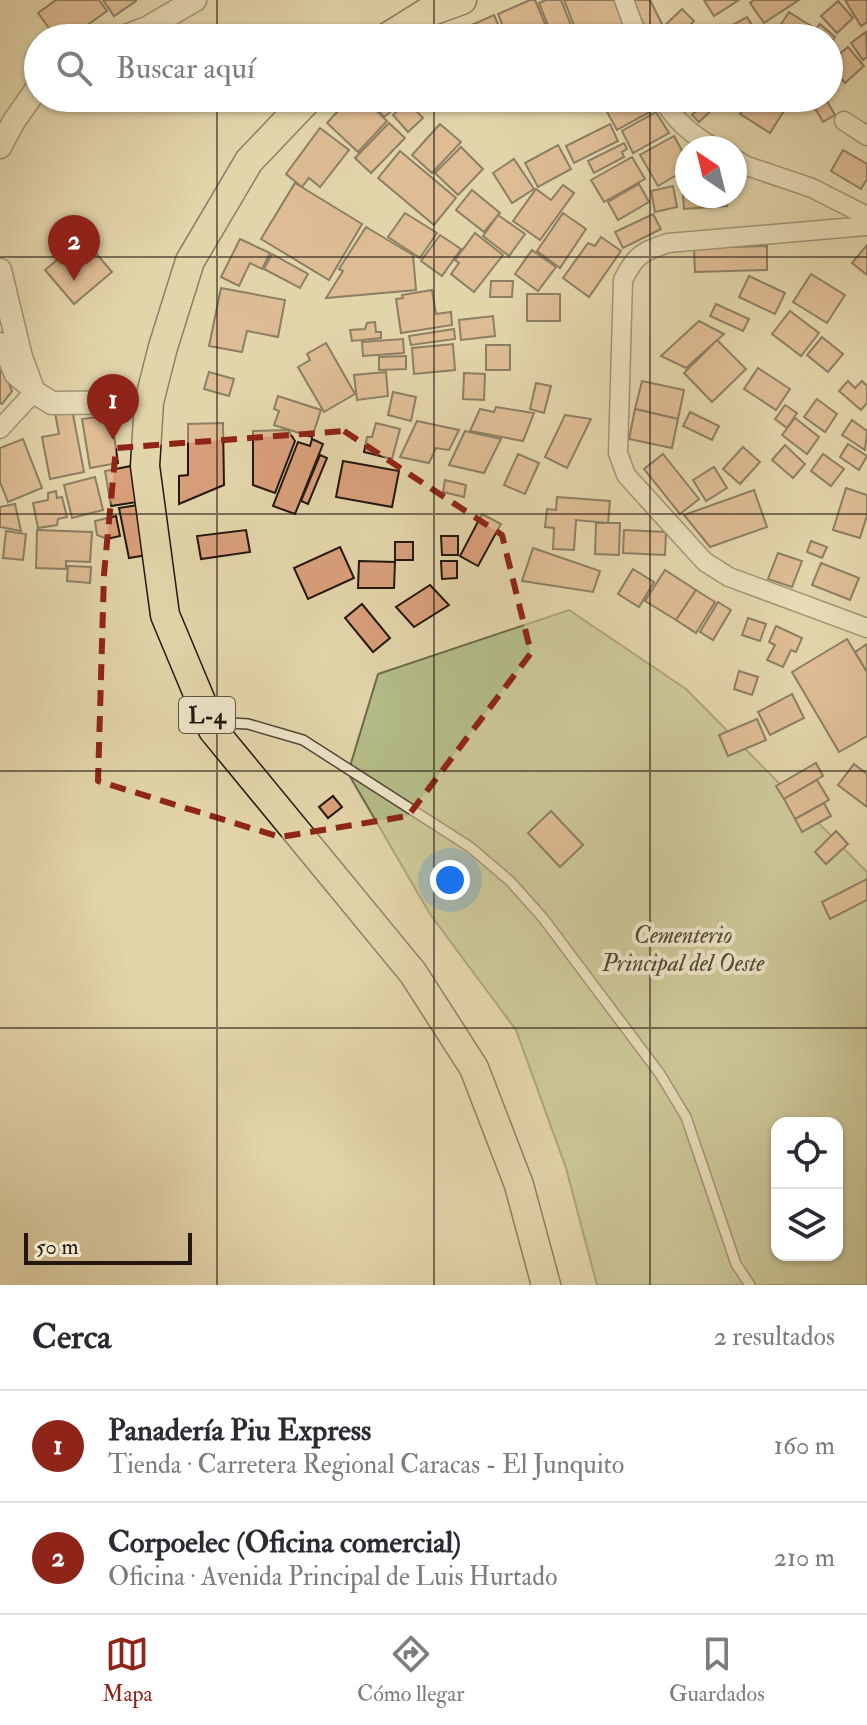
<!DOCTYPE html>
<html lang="es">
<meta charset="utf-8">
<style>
:root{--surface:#fff;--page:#f7f7f7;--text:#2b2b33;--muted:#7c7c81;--line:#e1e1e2;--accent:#8f2418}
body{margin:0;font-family:"IM FELL Double Pica",serif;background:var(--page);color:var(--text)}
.controls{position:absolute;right:24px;bottom:24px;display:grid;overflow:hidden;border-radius:16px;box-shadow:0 2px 6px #0004}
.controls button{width:72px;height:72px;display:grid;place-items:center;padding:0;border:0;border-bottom:2px solid var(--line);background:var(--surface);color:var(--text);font:40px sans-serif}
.compass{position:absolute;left:675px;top:136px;width:72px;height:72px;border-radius:50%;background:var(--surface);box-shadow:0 2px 6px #0004;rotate:325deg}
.scale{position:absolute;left:24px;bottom:20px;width:168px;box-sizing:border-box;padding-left:8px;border:4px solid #231710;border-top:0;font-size:22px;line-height:28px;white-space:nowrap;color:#231710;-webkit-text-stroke:6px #ede4c8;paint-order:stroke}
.you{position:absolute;left:450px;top:880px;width:28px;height:28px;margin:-20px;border:6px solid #fff;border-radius:50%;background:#1a73e8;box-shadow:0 0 0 12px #1a73e833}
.badge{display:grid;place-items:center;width:52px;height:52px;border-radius:50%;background:var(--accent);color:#fff;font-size:26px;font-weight:700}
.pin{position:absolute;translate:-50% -66px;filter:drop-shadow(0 2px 4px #0008)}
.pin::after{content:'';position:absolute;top:42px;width:28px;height:24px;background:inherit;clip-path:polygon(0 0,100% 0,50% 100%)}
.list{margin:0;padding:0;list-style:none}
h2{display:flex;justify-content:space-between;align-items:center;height:104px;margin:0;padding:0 32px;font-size:34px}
h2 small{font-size:26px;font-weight:400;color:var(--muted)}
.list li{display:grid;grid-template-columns:52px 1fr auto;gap:24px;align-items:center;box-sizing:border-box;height:112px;padding:0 32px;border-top:2px solid var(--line)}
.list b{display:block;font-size:30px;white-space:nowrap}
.list p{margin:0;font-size:26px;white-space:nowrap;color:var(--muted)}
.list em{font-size:26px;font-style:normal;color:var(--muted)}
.icon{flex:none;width:44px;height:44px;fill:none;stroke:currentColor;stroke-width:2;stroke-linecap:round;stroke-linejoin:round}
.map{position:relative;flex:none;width:867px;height:1285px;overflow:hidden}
.search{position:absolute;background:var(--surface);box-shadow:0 2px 6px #0004;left:24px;right:24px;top:24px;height:88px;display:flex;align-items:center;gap:20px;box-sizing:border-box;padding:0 28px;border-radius:44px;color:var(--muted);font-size:30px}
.sheet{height:328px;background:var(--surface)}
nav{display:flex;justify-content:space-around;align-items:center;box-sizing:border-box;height:112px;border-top:2px solid var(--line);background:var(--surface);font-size:22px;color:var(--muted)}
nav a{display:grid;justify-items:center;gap:4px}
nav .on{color:var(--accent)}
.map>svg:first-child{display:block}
</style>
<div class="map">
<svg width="867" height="1285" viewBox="0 0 867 1285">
<rect width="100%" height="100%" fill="#e3d5aa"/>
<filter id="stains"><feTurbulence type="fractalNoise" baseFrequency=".0025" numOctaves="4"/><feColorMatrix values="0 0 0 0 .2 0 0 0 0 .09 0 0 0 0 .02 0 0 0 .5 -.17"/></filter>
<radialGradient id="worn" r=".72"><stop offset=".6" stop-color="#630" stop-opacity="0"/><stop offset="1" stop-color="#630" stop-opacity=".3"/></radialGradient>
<path fill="#b4bd88" stroke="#6c6a4c" stroke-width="2" fill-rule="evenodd" d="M569,610L686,689L867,872V1285H597L566,1168L516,1030L430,914L348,773L378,674ZM777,1123H837V1255H777Z"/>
<g fill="#d99f7b" stroke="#231710" stroke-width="2">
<path d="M56,0H99L107,11L69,38H56L38,13Z"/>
<path d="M103,0H136V1L114,16Z"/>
<path d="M530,0H535L551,38H508L498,14Z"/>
<path d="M546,0H561L576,38H553L539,3Z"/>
<path d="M564,0H615L625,25L592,38H579Z"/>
<path d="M632,0H650L662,24L647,31Z"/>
<path d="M704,0H739L714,16Z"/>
<path d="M754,0H799L764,23L750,3Z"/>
<path d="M845,0H867V22L861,26Z"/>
<path d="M838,1L853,18L837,33L821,16Z"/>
<path d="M682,9L694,21L690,25L697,33L692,38H664L658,32Z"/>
<path d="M789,12L811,26L804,38H772Z"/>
<path d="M494,15L504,38H461L458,31Z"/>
<path d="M747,17L760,38H728L730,37L725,29Z"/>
<path d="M820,24L835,37L829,45V38H809Z"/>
<path d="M866,32L867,57L863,60L851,43Z"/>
<path d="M848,47L864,66L845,83L829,63Z"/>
<path d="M350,98H363L387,121L358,152L327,123Z"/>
<path d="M368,98H403L405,100L384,117Z"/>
<path d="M569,98H592L593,101L573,109Z"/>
<path d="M603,98H629L605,110L600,100Z"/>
<path d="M633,98H651L657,108L617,130L607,112Z"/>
<path d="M683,98H707L715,107L699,122L692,115L696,111Z"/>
<path d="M750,98H792L770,133L740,114Z"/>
<path d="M813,98H825L835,115L823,122L810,100Z"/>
<path d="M407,101L423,118L408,132L393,115Z"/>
<path d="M656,112L669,133L633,153L622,131Z"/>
<path d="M389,123L405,138L371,173L355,158Z"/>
<path d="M440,124L461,142L432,173L412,155Z"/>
<path d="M610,124L618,141L574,163L566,146Z"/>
<path d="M320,128L349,150L320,187L309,178L302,187L286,174Z"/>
<path d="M674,136L687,160V169L658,186L640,155Z"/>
<path d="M624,143L627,149L622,152L624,157L594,173L588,161Z"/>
<path d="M558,145L571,169L538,187L525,163Z"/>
<path d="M461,147L483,169L458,195L435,173Z"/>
<path d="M843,150L867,164V179L861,189L831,171Z"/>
<path d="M400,151L456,198L434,225L378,178Z"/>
<path d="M632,157L645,179L604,202L591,180Z"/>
<path d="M514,159L534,189L512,203L493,173Z"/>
<path d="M687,179V196H726L727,206L684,209L682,180Z"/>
<path d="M295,183L362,224L329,280L261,239Z"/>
<path d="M639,184L649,202L618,220L608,202Z"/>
<path d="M563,185L574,193L540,240L513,221L536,189L551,200Z"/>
<path d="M673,186L677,207L655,212L651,191Z"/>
<path d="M472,190L500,213L484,232L456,210Z"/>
<path d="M405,213L437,233L420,258L388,237Z"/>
<path d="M563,213L586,229L560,268L537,251Z"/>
<path d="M653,214L661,229L623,248L615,232Z"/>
<path d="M498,215L525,234L509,256L483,236Z"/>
<path d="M366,227L413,255L416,290L326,298L343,271L339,269Z"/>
<path d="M475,233L503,255L474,292L451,274L459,263L455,260Z"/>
<path d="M440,235L461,249L442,276L421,261Z"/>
<path d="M601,237L621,251L589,297L563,278L588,243L595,246Z"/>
<path d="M83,238L112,272L74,304L45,270Z"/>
<path d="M240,239L270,253L262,269L250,263L239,286L221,277Z"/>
<path d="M867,245V275L852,263Z"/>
<path d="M767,246V270L695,272L694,248Z"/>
<path d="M532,250L556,267L538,291L515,274Z"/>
<path d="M272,254L308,274L300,288L264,269Z"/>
<path d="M811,274L845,295L827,323L793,302Z"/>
<path d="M749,276L785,293L775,314L739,297Z"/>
<path d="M491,281H513L512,297H490Z"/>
<path d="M221,288L285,300L278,337L247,331L242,352L209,346Z"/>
<path d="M432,290L436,314L451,312L452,325L401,333L396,299L403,298L402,295Z"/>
<rect x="527" y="294" width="33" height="27"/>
<path d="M716,304L749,319L743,331L710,316Z"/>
<path d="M790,311L819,333L801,356L772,334Z"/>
<path d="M493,316L495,336L461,340L459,320Z"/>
<path d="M699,321L724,334L686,368L661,356Z"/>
<path d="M375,322L376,332H381V338L352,341L350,330L365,329L367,323Z"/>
<path d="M454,329L455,339L411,345L409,336Z"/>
<path d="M822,337L843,354L828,372L807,355Z"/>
<path d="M403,339L404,353L363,356L362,342Z"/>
<path d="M717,340L746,369L712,402L684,373Z"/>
<path d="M326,343L355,394L324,412L298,367L310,360L307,354Z"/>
<path d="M453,344L455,370L414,374L412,348Z"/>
<rect x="486" y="345" width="24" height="25"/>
<path d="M406,356V369L379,370V357Z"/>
<path d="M0,361L12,391L2,404L0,403Z"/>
<path d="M758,368L790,389L776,410L744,389Z"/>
<path d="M209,372L234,379L229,396L204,389Z"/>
<path d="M386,372L388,396L357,400L354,375Z"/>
<path d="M464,373L485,374L484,400L463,399Z"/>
<path d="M642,381L684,390L678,419L635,409Z"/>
<path d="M848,381L855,388L862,381L867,386V403L861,410L839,391Z"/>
<path d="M536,383L551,386L544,413L530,409Z"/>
<path d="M393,392L416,397L411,421L388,415Z"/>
<path d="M278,396L321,410L312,437L274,425L279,411L274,409Z"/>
<path d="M817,399L837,414L825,432L804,417Z"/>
<path d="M785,405L797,413L787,428L775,419Z"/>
<path d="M496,407L534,413L523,441L470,431L480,409L494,412Z"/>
<path d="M72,409L84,472L50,479L42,437L59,434L55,413Z"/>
<path d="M635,409L678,419L672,448L629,439Z"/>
<path d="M690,412L719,426L712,440L683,426Z"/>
<path d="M111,415L118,463L90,468L82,419Z"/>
<path d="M565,415L591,419L567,468L545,457Z"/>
<path d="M795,418L819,437L807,454L782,435Z"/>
<path d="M852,420L867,431L865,450L842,435Z"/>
<path d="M417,421L459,430L449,450L436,448L429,463L400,457Z"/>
<path d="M223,423L224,485L179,504V476L188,475V424Z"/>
<path d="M376,423L400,429L392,459L364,452L367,437H372Z"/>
<path d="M288,430L295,441L275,493L253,485V431Z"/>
<path d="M465,431L501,439L484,473L449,465Z"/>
<path d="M23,439L42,488L8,502L0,482V448Z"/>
<path d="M312,439L323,444L295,514L273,506L298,442L310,446Z"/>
<path d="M848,444L867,456L859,470L840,457Z"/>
<path d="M785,445L805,464L793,478L772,460Z"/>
<path d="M743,447L760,462L740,484L723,469Z"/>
<path d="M518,454L539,463L525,494L504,485Z"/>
<path d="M663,454L699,499L680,514L644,469Z"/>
<path d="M823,454L844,469L831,486L811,471Z"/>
<path d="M320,455L327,458L308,504L301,501Z"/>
<path d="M343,461L399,471L392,507L336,497Z"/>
<path d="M131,466L137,502L111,506L105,471Z"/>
<path d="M714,467L727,488L706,501L693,480Z"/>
<path d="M95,477L103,510L72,518L64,485Z"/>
<path d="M445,480L466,485L464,497L443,492Z"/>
<path d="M846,488L867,495V515L860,538L833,530Z"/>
<path d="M754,490L767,527L710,547L684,515Z"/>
<path d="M56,491L57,498L62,497L67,517L58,519L57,525L38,528L33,503L48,500V493Z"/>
<path d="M557,497L610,501L608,523L576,520L574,550L553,549L554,528L545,527L547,509L556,510Z"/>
<path d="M15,504L21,531L0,527V507Z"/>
<path d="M144,504L153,554L129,558L119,508Z"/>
<path d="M482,514L501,524L478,566L460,556Z"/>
<path d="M116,516L120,536L107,539L97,535L95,521Z"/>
<path d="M596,523H620L619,555L595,554Z"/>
<path d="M37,530L92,532L90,562L66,561V569L36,568Z"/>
<path d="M246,530L250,552L201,559L197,536Z"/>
<path d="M624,530L666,532L665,555L623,553Z"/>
<path d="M6,531L26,534L23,560L3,558Z"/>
<path d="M441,536H458V555H442Z"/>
<path d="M811,541L827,547L822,558L807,552Z"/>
<rect x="395" y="542" width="18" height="18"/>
<path d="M340,547L354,578L308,599L294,568Z"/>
<path d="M533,548L600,571L593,592L522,581Z"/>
<path d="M778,553L802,561L792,587L768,579Z"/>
<path d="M359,561L395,562L394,588H358Z"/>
<path d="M441,561H457V578L442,579Z"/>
<path d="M821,563L859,578L850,600L812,585Z"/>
<path d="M68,566L91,567L90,583L67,581Z"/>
<path d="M633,569L654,582L639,607L618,594Z"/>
<path d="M665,570L696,590L676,620L645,601Z"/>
<path d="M430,585L449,605L414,627L396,607Z"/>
<path d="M696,590L715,602L696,633L676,620Z"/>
<path d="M718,602L731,610L713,640L700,632Z"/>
<path d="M362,604L390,638L373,652L345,618Z"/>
<path d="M748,618L766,624L760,641L742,635Z"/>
<path d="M776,626L802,638L796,652L791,650L783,667L767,660L775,645L769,642Z"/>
<path d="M847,639L867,672V736L839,752L792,672Z"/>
<path d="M867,644V672L855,652Z"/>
<path d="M739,671L758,677L752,695L734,689Z"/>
<path d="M792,694L804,718L770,735L758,712Z"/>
<path d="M757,719L766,740L728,756L719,735Z"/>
<path d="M816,763L823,776L784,799L776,786Z"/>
<path d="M854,764L867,774V807L838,785Z"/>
<path d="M817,780L829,800L795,819L784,799Z"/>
<path d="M333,796L342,807L328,818L319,807Z"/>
<path d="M824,803L831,816L802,832L795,819Z"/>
<path d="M551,811L583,845L560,867L528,833Z"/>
<path d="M836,831L848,844L826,864L815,852Z"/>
<path d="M867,879V900L830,919L822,902Z"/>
</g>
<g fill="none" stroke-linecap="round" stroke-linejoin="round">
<g stroke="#534636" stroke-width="12">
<path id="service" d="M214,722L248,724L303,740L470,847L510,881L543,918L660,1074L686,1117L736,1264L750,1285"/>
</g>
<g stroke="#534636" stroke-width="21">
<g id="minor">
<path d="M624,0L638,38"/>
<path d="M663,98C672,119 695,137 715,148"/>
<path d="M844,121L867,136"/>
<path d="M735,159L747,166L812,188L867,216"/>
<path d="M867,226L668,243C642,252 636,254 623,280L618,453L626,475L705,562L729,577L867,628"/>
<path d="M0,342L14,375L34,392L0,429"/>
</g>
</g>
<g stroke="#534636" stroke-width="25">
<g id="tertiary">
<path d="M120,38L147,28L195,0"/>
<path d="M0,147L14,121L38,87"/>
<path d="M0,270L21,357L34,392L52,403L149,402"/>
</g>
</g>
<g stroke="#231710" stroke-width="31">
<g id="primary">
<path d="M386,38L426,13L462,0"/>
<path d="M309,98L249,161L190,261L163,347L149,402L145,466L165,615L213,730L413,973L474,1068L519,1185L546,1285"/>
</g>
</g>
<use href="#service" stroke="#ede4c8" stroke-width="9"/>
<use href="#minor" stroke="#ede4c8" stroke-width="18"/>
<use href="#tertiary" stroke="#ede4c8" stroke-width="22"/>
<use href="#primary" stroke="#e3d5aa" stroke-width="28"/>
</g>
<path d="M0 0H867V1285H0ZM344,431L502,535L531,653L408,816L280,837L98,781L104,574L116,448Z" fill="#e3d5aa" fill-opacity=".55" fill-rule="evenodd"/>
<path fill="none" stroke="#8f2418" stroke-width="6" stroke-dasharray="16 10" stroke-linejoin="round" d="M344,431L502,535L531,653L408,816L280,837L98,781L104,574L116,448Z"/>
<path fill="none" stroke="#231710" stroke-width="2" stroke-opacity="0.55" d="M217,0V38M434,0V38M650,0V38M217,98V1285M434,98V1285M650,98V1285M0,257H867M0,514H867M0,771H867M0,1028H867"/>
<g text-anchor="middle" stroke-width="8" stroke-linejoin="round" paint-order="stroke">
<rect fill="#ede4c8" stroke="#605447" stroke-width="2" x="179" y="697" width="56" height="36" rx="6"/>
<g font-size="22" font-weight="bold" fill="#231710">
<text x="207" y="723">L-4</text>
</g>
<g font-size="24" font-style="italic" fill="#4e4934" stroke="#ede4c8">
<text x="683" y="943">Cementerio<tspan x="683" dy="28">Principal del Oeste</tspan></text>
</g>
</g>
<rect width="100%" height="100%" filter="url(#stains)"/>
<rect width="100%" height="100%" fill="url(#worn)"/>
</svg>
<div class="controls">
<button><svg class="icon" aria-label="locate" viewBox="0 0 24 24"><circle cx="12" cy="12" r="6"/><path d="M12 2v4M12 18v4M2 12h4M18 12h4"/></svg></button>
<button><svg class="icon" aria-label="layers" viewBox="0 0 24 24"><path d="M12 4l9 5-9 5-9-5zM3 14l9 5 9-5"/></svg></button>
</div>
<svg class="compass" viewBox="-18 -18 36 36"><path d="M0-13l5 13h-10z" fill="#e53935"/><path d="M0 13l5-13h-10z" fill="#7c7c81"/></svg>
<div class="scale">50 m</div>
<div class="you"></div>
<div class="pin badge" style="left:113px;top:440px">1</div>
<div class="pin badge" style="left:74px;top:281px">2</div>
<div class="search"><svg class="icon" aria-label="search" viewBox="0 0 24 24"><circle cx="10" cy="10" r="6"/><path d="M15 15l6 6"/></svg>Buscar aquí</div>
</div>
<section class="sheet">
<h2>Cerca<small>2 resultados</small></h2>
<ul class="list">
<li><span class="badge">1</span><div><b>Panadería Piu Express</b><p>Tienda · Carretera Regional Caracas - El Junquito</p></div><em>160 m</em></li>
<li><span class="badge">2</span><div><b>Corpoelec (Oficina comercial)</b><p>Oficina · Avenida Principal de Luis Hurtado</p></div><em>210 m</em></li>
</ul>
</section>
<nav>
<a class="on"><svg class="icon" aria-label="map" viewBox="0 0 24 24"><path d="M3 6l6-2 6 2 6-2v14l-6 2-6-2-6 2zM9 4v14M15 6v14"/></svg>Mapa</a>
<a><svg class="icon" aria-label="directions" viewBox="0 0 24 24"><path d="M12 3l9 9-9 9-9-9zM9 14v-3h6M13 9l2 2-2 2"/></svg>Cómo llegar</a>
<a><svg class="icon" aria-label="saved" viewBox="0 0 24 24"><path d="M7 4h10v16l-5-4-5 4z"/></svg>Guardados</a>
</nav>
